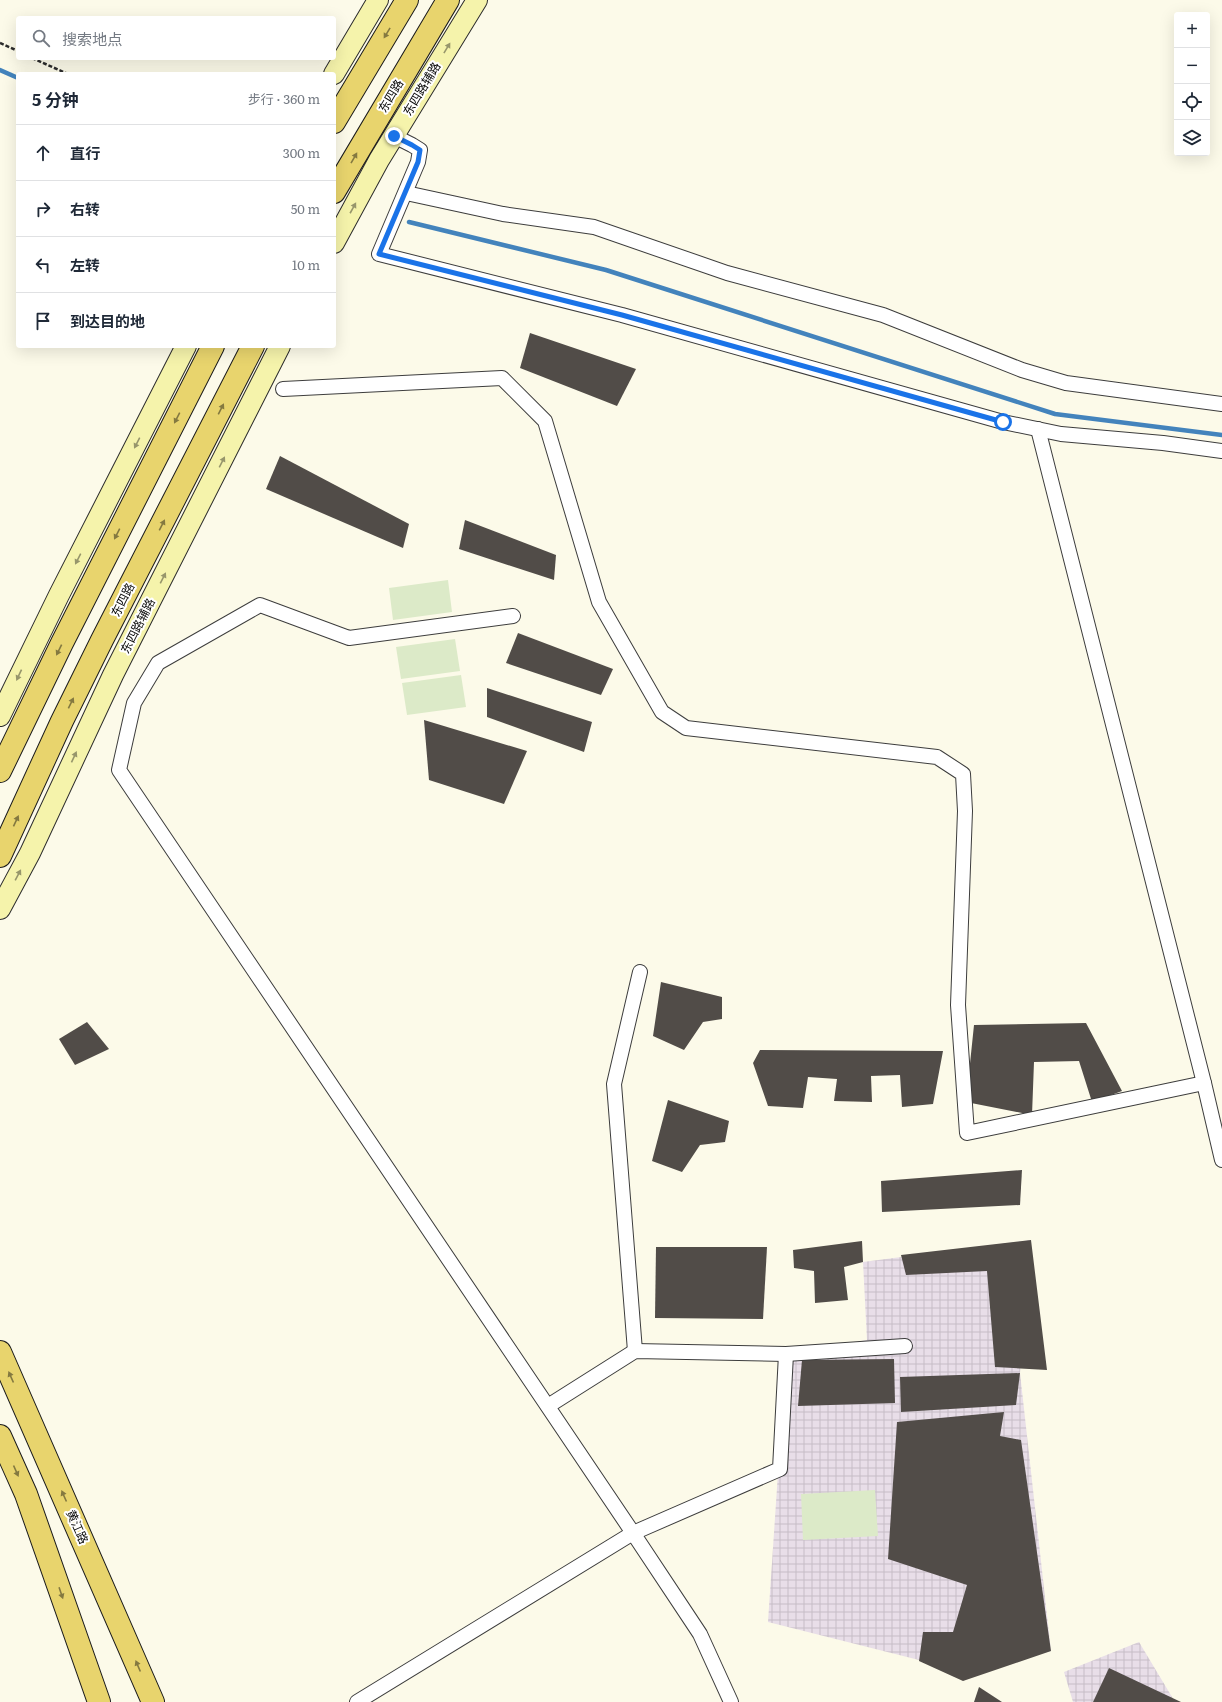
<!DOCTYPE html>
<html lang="zh">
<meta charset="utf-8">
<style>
:root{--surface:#fff;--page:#f6f6f7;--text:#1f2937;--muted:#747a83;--line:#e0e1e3}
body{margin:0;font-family:Literata,"Noto Sans SC",serif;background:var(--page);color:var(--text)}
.controls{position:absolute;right:12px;top:12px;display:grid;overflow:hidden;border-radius:4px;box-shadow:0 4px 16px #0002}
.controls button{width:36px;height:36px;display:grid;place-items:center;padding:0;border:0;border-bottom:1px solid var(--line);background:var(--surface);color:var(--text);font:20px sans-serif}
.stop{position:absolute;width:12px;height:12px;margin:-9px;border:3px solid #1a73e8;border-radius:50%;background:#fff}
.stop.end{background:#1a73e8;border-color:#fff;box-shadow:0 1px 4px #0008}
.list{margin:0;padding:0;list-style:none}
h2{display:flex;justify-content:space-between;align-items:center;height:52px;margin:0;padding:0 16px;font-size:17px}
h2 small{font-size:13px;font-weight:400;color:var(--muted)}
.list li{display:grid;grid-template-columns:26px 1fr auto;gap:12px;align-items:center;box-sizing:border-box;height:56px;padding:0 16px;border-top:1px solid var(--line)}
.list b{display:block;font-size:15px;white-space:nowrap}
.list em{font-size:13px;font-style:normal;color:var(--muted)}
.icon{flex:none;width:22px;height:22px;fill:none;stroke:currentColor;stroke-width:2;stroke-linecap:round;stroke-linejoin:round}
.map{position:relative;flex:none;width:1222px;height:1702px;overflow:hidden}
.search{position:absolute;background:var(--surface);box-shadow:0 4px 16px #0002;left:16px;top:16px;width:320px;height:44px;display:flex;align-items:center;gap:10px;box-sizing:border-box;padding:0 14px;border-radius:4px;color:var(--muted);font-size:15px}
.panel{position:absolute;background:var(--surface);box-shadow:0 4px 16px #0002;left:16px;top:72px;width:320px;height:276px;border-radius:4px}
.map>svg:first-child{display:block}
</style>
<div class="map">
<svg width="1222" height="1702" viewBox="0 0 1222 1702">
<defs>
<pattern id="industrial-grid" width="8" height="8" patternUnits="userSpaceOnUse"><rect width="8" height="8" fill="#e8dee8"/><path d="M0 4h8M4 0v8" fill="none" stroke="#c6bdc6"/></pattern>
</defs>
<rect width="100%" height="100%" fill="#fcfae9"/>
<g fill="url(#industrial-grid)">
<path d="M1031,1240L1020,1373L1051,1651L955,1677L919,1660L768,1622L786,1354L867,1340L863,1262Z"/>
<path d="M1139,1642L1175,1702H1073L1064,1672Z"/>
</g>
<g fill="#dceac8">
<path d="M448,580L452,612L393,620L389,588Z"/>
<path d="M455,639L460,671L401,679L396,647Z"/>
<path d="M461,675L466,707L407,715L402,683Z"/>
<path d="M875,1490L878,1536L803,1540L801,1494Z"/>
</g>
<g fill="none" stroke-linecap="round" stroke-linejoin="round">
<g stroke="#4383bc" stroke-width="4.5">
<path d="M0,70L18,78"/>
<path d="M409,222L606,270L1055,414L1222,435"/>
</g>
</g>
<g fill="#514c48">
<path d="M530,333L636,369L617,406L520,368Z"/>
<path d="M280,456L409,524L403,548L266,489Z"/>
<path d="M465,520L556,555L554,580L459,549Z"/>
<path d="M518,633L613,669L601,695L506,663Z"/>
<path d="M487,688L592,722L584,752L487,717Z"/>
<path d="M424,720L527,751L504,804L429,780Z"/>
<path d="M661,982L722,997V1019L703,1022L684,1050L653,1036Z"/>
<path d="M87,1022L109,1049L75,1065L59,1039Z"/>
<path d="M1086,1023L1122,1091L1092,1102L1079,1061L1034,1062L1032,1115L966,1102L974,1025Z"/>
<path d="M760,1050L943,1051L933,1104L902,1107L900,1075L871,1076L872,1102L834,1101L837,1079L808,1077L803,1108L768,1106L753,1063Z"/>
<path d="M668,1100L729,1121L725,1142L700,1145L682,1172L652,1161Z"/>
<path d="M1022,1170L1020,1205L882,1212L881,1181Z"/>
<path d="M1031,1240L1047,1370L995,1367L987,1271L906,1275L901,1255Z"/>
<path d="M862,1241L863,1262L844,1267L848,1300L815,1303L814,1271L794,1268L793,1250Z"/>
<path d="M656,1247H767L763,1319L655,1318Z"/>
<path d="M894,1359L895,1403L798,1406L802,1360Z"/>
<path d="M1020,1373L1016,1405L901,1412L900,1377Z"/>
<path d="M1004,1412L1000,1436L1021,1440L1051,1651L963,1681L919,1661L923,1632H953L967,1585L888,1559L897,1422Z"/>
<path d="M1109,1668L1181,1702H1093Z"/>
<path d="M979,1687L1002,1702H974Z"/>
</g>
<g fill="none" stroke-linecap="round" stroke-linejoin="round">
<g stroke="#3d3d3d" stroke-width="16">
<g id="street">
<path d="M394,136L412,145L420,150L418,162L379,254L622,315L1003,422L1061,434L1163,443L1222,451"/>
<path d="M406,193L503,214L594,227L727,273L883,315L1022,370L1066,383L1222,404"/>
<path d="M283,389L502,378L545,421L599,602L662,712L686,728L937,757L963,774L965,811L958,1005L967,1133L1204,1083"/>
<path d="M1038,429L1204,1083L1222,1160"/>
<path d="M513,616L349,638L260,605L158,663L134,703L119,770L633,1533L700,1634L731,1702"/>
<path d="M635,1351L614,1084L640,972"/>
<path d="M548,1406L635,1351L786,1354L905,1346"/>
<path d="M357,1702L633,1533L780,1469L786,1354"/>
</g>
</g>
<g stroke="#2c2c2c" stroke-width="22">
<g id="secondary">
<path d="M334,74L378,0"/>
<path d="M334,243L379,160L477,0"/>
<path d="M0,716L59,595L186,346"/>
<path d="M0,909L30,853L113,675L280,346"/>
</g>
</g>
<g stroke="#1b1b1b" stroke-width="24">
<g id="primary">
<path d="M334,122L407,0"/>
<path d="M334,192L448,0"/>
<path d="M0,771L62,643L213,346"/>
<path d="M0,856L62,721L102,640L253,346"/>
<path d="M0,1352L153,1702"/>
<path d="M0,1436L26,1494L99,1702"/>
</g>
</g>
<g stroke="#2c2c2c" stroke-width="2.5" stroke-dasharray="4 2" stroke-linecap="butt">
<path d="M0,43L18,51"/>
<path d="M32,58L68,74"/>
</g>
<use href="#street" stroke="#fff" stroke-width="14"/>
<use href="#secondary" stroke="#f5f3ab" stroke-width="20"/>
<use href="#primary" stroke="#e8d46d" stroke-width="22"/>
</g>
<defs><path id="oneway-solid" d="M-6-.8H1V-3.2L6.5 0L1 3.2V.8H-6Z"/></defs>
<g fill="#847940">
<use href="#oneway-solid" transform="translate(387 33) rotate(121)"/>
<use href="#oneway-solid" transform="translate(354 158) rotate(-60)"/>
<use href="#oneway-solid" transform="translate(221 409) rotate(-63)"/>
<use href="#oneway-solid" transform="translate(177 418) rotate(117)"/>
<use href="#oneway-solid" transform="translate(162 525) rotate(-63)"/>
<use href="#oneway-solid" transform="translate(117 534) rotate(117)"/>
<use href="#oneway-solid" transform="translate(59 650) rotate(116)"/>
<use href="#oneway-solid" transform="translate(71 703) rotate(-64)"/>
<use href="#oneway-solid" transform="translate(16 821) rotate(-65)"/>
<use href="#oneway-solid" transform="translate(11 1377) rotate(-114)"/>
<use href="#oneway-solid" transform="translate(16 1471) rotate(66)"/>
<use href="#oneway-solid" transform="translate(64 1496) rotate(-114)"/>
<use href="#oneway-solid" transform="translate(61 1593) rotate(71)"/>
<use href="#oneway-solid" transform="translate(138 1666) rotate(-113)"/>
</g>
<g fill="#97966b">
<use href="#oneway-solid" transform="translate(447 48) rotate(-59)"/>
<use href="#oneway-solid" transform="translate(353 208) rotate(-61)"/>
<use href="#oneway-solid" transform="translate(137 443) rotate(117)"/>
<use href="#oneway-solid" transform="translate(222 462) rotate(-63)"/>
<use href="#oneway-solid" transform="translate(78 559) rotate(117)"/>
<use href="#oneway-solid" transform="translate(163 578) rotate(-63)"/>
<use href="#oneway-solid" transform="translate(19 675) rotate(115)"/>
<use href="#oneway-solid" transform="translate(74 757) rotate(-65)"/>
<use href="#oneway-solid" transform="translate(18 875) rotate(-62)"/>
</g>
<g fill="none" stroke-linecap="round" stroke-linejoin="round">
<path stroke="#1a73e8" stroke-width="5" d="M394,136L412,145L420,150L418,162L379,254L622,315L1003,422"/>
</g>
<g text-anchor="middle" stroke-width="4" stroke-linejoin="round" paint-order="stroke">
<g font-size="12" fill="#0a0a0a" stroke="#fff">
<text transform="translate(422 89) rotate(-59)" y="4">东四路辅路</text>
<text transform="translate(391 96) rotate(-59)" y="4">东四路</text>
<text transform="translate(123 600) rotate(-63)" y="4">东四路</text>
<text transform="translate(138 626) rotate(-63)" y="4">东四路辅路</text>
<text transform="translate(77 1527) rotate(66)" y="4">黄江路</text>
</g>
</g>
</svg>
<div class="controls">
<button>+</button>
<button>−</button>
<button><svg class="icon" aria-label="locate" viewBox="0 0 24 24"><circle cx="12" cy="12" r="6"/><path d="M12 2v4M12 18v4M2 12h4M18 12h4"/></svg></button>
<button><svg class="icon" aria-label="layers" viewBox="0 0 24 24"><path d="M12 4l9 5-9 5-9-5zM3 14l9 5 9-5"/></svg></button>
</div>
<div class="stop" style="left:1003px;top:422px"></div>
<div class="stop end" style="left:394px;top:136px"></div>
<div class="search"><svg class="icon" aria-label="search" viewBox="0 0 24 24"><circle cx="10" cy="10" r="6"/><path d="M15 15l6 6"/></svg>搜索地点</div>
<section class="panel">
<h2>5 分钟<small>步行 · 360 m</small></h2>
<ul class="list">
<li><svg class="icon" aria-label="ahead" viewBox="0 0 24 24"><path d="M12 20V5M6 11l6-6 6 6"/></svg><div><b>直行</b></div><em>300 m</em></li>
<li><svg class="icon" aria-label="right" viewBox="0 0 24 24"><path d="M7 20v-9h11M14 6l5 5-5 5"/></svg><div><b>右转</b></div><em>50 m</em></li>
<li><svg class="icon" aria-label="left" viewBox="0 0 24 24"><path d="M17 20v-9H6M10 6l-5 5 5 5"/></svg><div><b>左转</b></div><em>10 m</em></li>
<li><svg class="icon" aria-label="arrive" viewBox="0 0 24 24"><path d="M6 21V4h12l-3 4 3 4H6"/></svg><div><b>到达目的地</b></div></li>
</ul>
</section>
</div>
